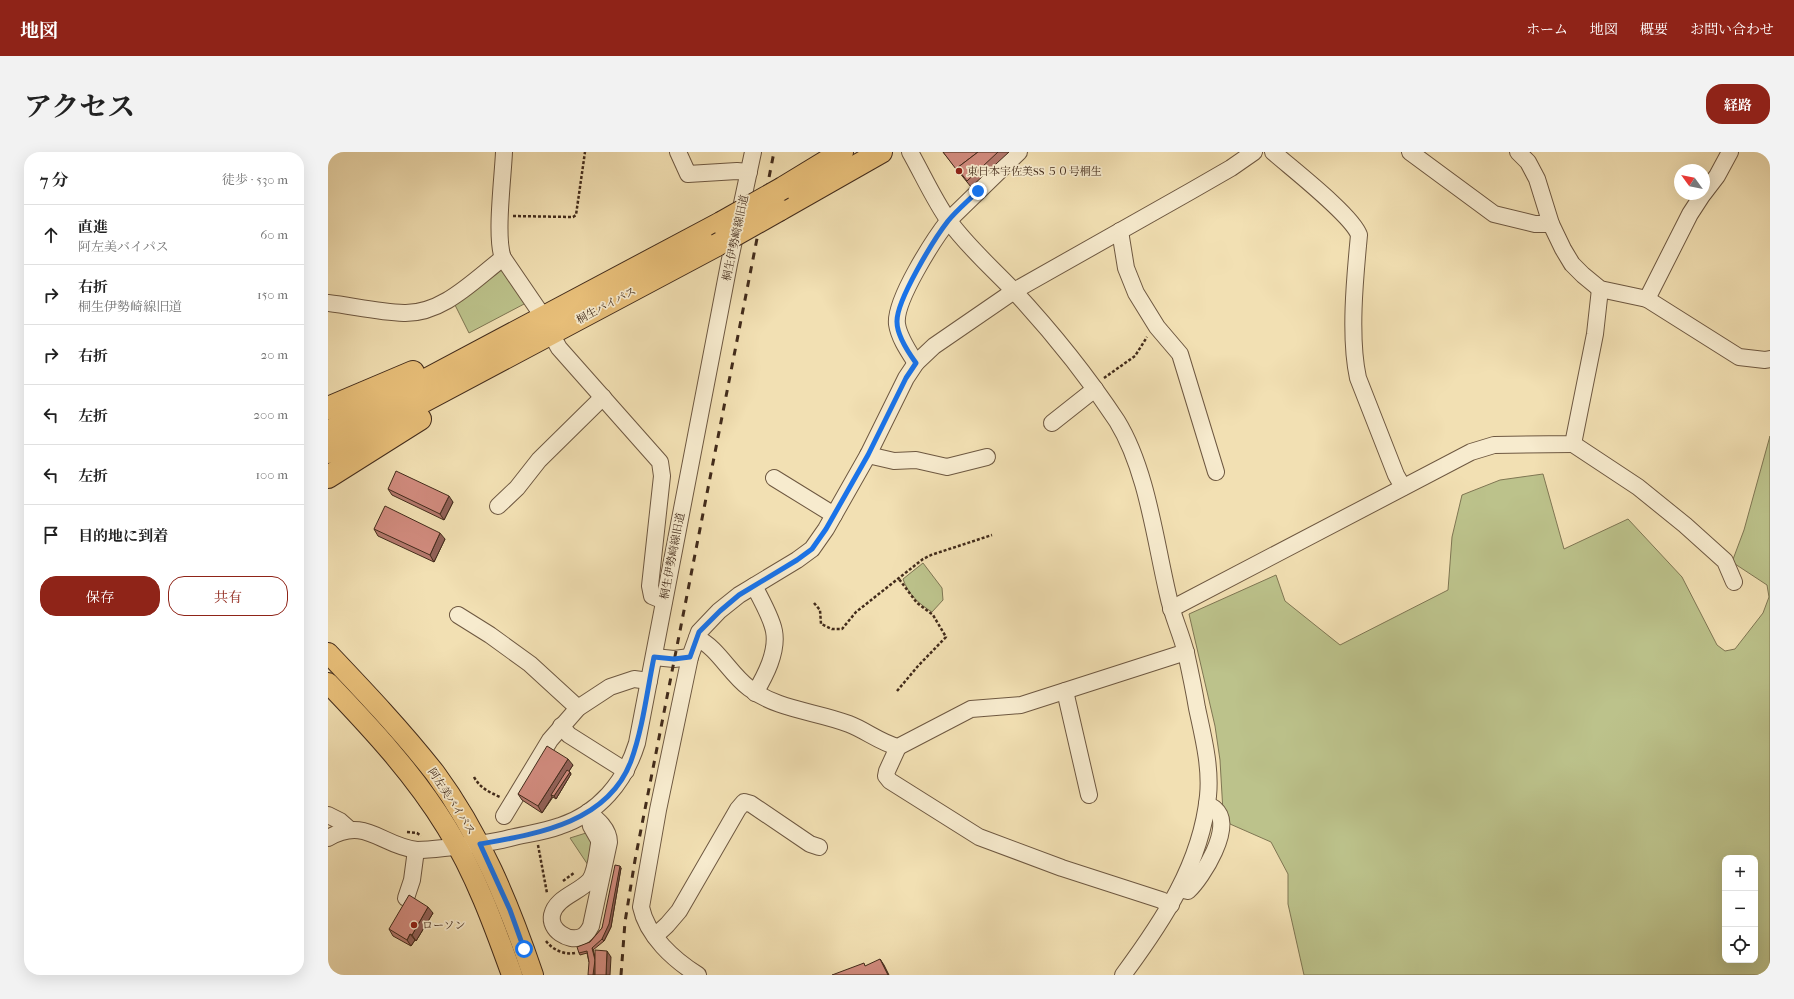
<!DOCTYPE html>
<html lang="ja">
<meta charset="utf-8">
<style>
:root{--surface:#fff;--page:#f2f2f2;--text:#222;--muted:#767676;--line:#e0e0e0;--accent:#8f2418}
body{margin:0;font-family:"IM FELL French Canon","Noto Serif JP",serif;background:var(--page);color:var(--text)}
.controls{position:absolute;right:12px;bottom:12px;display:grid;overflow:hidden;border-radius:8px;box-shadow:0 4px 16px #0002}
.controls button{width:36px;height:36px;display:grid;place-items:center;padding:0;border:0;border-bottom:1px solid var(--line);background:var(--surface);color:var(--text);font:20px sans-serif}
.compass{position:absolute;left:1346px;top:12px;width:36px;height:36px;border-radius:50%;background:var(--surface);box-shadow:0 4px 16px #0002;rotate:303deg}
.stop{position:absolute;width:12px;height:12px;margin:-9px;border:3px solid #1a73e8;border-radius:50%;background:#fff}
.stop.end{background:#1a73e8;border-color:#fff;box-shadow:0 1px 4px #0008}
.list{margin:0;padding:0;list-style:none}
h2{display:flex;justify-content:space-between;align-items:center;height:52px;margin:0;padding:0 16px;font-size:17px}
h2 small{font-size:13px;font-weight:400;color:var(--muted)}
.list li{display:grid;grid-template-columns:26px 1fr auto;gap:12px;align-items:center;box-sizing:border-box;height:60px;padding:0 16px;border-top:1px solid var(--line)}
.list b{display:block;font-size:15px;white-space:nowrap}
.list p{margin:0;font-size:13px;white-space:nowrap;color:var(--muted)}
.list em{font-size:13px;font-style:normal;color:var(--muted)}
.actions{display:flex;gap:8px;padding:12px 16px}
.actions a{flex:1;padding:9px 0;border:1px solid var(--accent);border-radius:16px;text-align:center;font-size:14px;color:var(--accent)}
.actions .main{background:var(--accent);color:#fff}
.icon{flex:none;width:22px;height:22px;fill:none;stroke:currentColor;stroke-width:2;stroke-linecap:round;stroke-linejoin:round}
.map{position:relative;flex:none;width:1442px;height:823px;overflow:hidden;border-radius:16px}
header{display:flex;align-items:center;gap:24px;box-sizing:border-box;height:56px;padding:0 20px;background:var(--accent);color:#fff}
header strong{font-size:19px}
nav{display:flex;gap:22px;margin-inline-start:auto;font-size:14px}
.intro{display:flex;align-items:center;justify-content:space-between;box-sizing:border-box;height:96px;padding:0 24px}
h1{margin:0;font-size:28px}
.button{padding:10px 18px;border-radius:16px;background:var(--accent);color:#fff;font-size:14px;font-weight:700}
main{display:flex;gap:24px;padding:0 24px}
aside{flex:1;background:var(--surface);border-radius:16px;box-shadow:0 4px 16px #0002}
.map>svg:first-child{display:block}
</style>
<header>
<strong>地図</strong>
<nav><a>ホーム</a><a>地図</a><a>概要</a><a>お問い合わせ</a></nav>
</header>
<div class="intro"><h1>アクセス</h1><a class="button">経路</a></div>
<main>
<aside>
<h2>7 分<small>徒歩 · 530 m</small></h2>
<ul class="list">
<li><svg class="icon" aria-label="ahead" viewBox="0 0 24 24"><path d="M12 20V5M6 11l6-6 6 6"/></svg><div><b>直進</b><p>阿左美バイパス</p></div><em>60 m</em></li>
<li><svg class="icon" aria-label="right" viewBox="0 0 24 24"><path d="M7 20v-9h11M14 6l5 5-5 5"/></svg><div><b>右折</b><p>桐生伊勢崎線旧道</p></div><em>150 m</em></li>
<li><svg class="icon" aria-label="right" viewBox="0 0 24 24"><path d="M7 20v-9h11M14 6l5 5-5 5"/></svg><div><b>右折</b></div><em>20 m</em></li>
<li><svg class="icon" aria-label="left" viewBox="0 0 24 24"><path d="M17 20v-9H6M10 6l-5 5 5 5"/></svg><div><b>左折</b></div><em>200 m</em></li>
<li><svg class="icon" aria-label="left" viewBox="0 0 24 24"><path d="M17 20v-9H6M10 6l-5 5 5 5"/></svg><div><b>左折</b></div><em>100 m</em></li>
<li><svg class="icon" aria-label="arrive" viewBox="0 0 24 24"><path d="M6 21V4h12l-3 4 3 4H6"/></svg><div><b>目的地に到着</b></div></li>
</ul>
<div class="actions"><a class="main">保存</a><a>共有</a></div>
</aside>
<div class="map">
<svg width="1442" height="823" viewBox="0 0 1442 823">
<rect width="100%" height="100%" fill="#f2e0b3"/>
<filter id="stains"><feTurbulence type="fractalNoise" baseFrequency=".005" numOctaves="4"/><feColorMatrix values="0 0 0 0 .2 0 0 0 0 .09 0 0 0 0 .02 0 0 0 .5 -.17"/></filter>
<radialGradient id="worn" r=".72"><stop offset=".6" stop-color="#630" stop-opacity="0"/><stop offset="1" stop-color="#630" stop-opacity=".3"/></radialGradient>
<g fill="#bcc28b" stroke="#7f7653" fill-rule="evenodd">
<path d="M174,117L198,151L141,181L125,149Z"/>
<path d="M1442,284V823H976L960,752V722L943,690L902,672L895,660L892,608L887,574L861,462L948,423L957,449L1012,493L1120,438L1124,385L1134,343L1172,328L1215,322L1236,397L1300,367L1354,425L1389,493L1397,499L1407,497L1435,461L1441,445L1439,433L1404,410L1416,378ZM1397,706H1427V808H1397Z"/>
<path d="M595,411L614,436L615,448L604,460C591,452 580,442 575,427Z"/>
<path d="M258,681L265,688L262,716L242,686Z"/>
</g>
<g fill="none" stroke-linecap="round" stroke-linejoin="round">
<g stroke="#6e5841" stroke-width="18">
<g id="minor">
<path d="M176,0C175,25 167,86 175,106L216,166"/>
<path d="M350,0L360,22L409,19L421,20"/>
<path d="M582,0C595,23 606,48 621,69C639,94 663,115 685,138C723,179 758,222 789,269C819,318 827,388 840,443C844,463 853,481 858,501C862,519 866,538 869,556C875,584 883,615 880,644C873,712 835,769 795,823"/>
<path d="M945,0C963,16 1024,63 1031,83C1027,125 1021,185 1030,226L1068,323L1075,335"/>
<path d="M1082,0L1166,62L1207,72H1223"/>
<path d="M1190,0L1200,10L1209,27L1223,72L1235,97L1244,112L1255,123L1272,137L1319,147L1411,205L1437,208L1442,207"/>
<path d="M1376,41L1389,24L1402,0"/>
<path d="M792,79L798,116L808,141L829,175L852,202L888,320"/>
<path d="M1319,147L1362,62L1375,42"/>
<path d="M0,151C25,154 50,160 76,161C115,162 146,128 175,106"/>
<path d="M223,182L231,196L332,310L334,324L322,434L324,444L336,449"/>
<path d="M588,211C581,200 571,186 569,172C566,149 606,87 621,68L691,0"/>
<path d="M724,271L767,237"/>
<path d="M1245,292L1310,335L1357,373L1397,409L1406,430"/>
<path d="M540,303L566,309L588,308L619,315L659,305"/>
<path d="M446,326L506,363"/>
<path d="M170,354L189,336L211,308L275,245"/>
<path d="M426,434C432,445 444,468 446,479C450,500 437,524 427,541"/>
<path d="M843,457L1143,300L1166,293L1245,292L1267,182L1272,137"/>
<path d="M130,463L162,483L202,512L250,556"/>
<path d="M369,486C390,496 402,522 421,536C450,558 487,559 521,572C537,578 553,591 570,595L643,557L693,553L858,500"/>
<path d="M326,505L346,507L362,505"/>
<path d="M737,539L761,643"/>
<path d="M233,574L241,583L298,619"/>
<path d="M570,595L559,619L558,624L562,629L651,685L734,716L833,748L843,753"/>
<path d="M260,660C269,667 281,677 281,690L263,774C261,778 258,783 253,785C240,790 221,778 224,763C228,745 251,741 262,728C268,719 269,703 271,692V688L263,674Z"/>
<path d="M0,663L12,669L21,677"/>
<path d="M176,664L222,588L250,556L282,535L306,527L321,529"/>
<path d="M0,686C38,664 53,694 89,698C98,698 107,697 116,696C138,694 160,692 182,686C198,682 216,680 232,674C271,661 297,630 309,591L401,112L425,0"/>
<path d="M851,737L860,739C874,726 907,674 887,657C885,655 881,654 879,652"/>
<path d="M78,746L84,728L88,698"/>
<path d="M327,784L339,773L351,759L410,657L416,650L423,652L482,692L491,695"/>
<path d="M370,823C346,808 319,784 313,755L330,658L362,505L371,480L391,459L411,443L469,408L484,397L498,377L540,303L578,226L588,211L606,194L686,139L863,39L903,16L926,0"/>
</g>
</g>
<g stroke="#422b1b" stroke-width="22">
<g id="major">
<path d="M0,501C37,540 74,579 107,621C152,682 181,752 205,823"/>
<path d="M0,531C43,576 86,622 119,676C147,721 166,773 184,823"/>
</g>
</g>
<g stroke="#422b1b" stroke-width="24">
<g id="highway">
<path d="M455,36L514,0"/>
<path d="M451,58L553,0"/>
<path d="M0,256L85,220"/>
<path d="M0,280L393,71"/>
<path d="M0,300L389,93"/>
<path d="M0,325L92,267"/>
</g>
</g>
<g stroke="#422b1b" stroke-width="2.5" stroke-dasharray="3 2" stroke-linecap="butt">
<path d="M185,64L245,65L248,63L257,0"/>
<path d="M776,226L807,204L819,185"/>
<path d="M486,451L492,458L493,472L504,477H514L528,460L595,407L603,403L664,383"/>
<path d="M569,539L590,514L618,485L605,463L589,451L571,427"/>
<path d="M146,625C152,636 161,640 172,645"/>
<path d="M79,680L89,681L93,684"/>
<path d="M210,693L219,741"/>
<path d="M235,729L246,721"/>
<path d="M218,789C225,798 236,803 247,801"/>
</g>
<use href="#minor" stroke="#f7ebce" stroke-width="16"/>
<use href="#major" stroke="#e9c07a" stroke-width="20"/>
<use href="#highway" stroke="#e9c07a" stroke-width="22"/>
<path stroke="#422b1b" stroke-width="3" stroke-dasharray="7 7" stroke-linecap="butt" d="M293,823L297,770L307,708L446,0"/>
<g stroke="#422b1b" stroke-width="24" stroke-linecap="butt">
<g id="highway-bridge">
<path d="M393,71L455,36"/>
<path d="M389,93L451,58"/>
</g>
</g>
<use href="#highway-bridge" stroke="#e9c07a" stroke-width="22"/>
</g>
<g fill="#b4786c" stroke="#422b1b">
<path d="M615,0H681L643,35Z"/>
<path d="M60,337L125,350L116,368L64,343Z"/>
<path d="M46,377L117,387L106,410L50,384Z"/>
<path d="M245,613L241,619L243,622L228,647L225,645L214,661L194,648L190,642Z"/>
<path d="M293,716L283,775L276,789L265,798L267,805H283L261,810L259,801L252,803L251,801L262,790L274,776Z"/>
<path d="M105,761L88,789L87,788L83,794L65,784L61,777Z"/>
</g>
<g fill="#926158" stroke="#422b1b">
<path d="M121,344L125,350L116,368L112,362Z"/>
<path d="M112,381L117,387L106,410L102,403Z"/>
<path d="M240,607L245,613L225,644L223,643L224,645L214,661L210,654Z"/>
<path d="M242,620L243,622L228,647L226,644Z"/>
<path d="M292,714L293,716L283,775L276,789L274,787Z"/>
<path d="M100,755L105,761L88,789L84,783Z"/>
<path d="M82,782L87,788L83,794L79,788Z"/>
<path d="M264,796L265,798L268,810L267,823H265Z"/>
<path d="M279,799L283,805L282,823H278Z"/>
<path d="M552,807L556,813L561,823H560Z"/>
</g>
<g fill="#d18b7e" stroke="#422b1b">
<path d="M615,0H650L629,16L631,21Z"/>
<path d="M650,0H670L639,29L629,16Z"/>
<path d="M68,319L121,344L112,362L60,337Z"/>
<path d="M57,354L112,381L102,403L46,377Z"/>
<path d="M219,594L240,607L210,654L190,642Z"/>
<path d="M239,618L242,620L226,644L223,643Z"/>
<path d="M287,713L292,714L281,772L274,787L264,796L267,808L265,823H260L261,810L259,799L251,801L249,795L262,790L274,776Z"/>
<path d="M81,743L100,755L84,783L82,782L79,788L61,777Z"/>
<path d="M267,798L279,799L278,823H267Z"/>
<path d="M552,807L560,823H504L536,811L537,814Z"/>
</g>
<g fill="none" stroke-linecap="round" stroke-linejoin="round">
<path stroke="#1a73e8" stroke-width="5" d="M196,797L182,758L152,692C208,682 280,671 303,609C315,576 319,539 326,505L346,507L362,505L371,480L392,459L411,443L469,408L484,397L498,377L540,303L578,226L588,211C580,200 569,184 569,170C568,149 606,87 620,69C629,58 640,49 650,39"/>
</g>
<g fill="#8f2418" stroke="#f7ebce" stroke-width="1.5">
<circle cx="631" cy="19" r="4"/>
<circle cx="86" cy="773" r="4"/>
</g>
<g text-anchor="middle" stroke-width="3.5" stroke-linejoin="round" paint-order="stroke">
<g font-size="11" fill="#422b1b" stroke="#f7ebce" text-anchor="start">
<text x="639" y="23">東日本宇佐美SS ５０号桐生</text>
<text x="94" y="777">ローソン</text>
</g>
<g font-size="11" fill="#422b1b" stroke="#f7ebce">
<text transform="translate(407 86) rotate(-78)" y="4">桐生伊勢崎線旧道</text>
<text transform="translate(278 153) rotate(-28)" y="4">桐生バイパス</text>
<text transform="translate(344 404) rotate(-79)" y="4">桐生伊勢崎線旧道</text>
<text transform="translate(124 649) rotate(57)" y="4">阿左美バイパス</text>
</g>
</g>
<rect width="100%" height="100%" filter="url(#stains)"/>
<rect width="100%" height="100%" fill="url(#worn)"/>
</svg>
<div class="controls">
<button>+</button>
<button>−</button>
<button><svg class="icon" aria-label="locate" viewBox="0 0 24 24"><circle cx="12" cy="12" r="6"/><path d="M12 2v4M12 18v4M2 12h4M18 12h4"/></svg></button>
</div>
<svg class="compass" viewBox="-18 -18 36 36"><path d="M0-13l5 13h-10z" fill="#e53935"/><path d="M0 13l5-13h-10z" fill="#767676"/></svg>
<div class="stop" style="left:196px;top:797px"></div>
<div class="stop end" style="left:650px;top:39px"></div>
</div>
</main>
